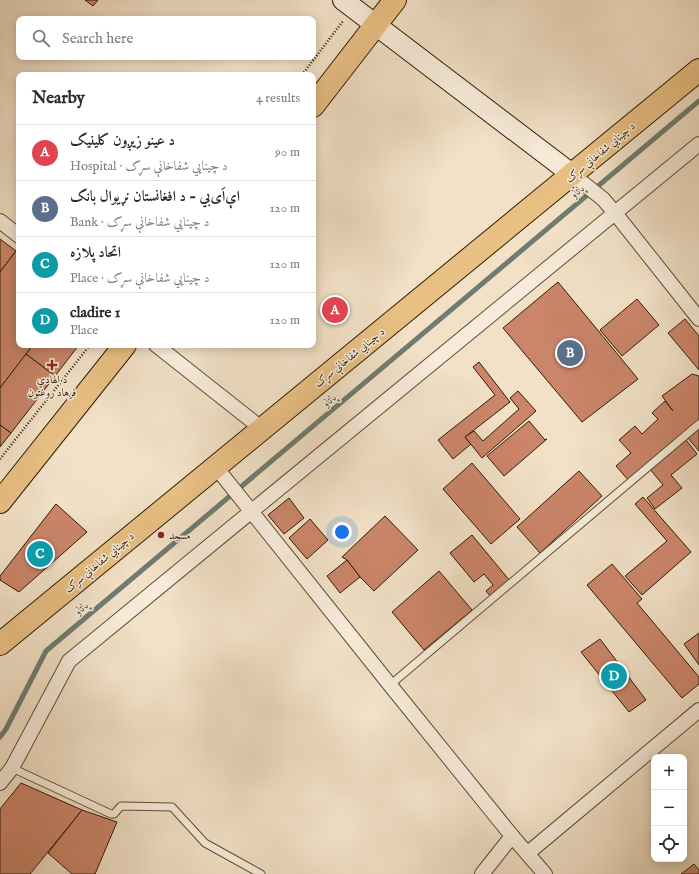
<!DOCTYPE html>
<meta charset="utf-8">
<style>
:root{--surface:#fff;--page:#f2f2f3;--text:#2b2b33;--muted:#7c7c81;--line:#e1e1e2;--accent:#8f2418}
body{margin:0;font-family:"IM FELL English",Amiri,serif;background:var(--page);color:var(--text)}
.controls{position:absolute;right:12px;bottom:12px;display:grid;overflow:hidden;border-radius:8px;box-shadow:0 2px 10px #0003}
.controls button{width:36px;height:36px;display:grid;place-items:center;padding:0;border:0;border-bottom:1px solid var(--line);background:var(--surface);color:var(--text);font:20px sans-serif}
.you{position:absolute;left:342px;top:532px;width:14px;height:14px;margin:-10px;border:3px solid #fff;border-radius:50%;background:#1a73e8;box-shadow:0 0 0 6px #1a73e833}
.badge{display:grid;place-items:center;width:26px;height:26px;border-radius:50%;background:var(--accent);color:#fff;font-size:13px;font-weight:700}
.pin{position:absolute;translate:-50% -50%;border:2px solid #fff;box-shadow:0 1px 4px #0006}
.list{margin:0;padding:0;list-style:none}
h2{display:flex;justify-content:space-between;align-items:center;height:52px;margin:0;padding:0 16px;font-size:17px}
h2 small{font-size:13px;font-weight:400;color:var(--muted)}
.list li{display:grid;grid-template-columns:26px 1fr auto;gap:12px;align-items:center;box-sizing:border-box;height:56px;padding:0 16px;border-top:1px solid var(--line)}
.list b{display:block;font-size:15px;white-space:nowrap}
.list p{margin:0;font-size:13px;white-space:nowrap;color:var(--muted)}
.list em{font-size:13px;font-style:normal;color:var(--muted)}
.icon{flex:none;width:22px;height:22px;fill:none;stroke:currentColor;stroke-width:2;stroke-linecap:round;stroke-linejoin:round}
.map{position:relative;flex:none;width:699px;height:874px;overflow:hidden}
.search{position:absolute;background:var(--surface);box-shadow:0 2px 10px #0003;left:16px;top:16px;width:300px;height:44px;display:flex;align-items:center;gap:10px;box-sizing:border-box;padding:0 14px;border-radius:8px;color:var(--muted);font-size:15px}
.panel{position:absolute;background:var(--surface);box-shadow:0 2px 10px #0003;left:16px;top:72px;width:300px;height:276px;border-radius:8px}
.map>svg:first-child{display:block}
</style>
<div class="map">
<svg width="699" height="874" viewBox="0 0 699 874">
<rect width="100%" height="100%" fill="#f2e1c7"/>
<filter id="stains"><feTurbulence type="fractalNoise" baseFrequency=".005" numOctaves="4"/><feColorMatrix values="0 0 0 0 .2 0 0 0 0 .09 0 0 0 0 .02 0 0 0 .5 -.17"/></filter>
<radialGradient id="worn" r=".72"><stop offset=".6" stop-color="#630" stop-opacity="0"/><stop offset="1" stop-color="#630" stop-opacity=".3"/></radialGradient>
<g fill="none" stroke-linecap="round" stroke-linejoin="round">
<path stroke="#707c70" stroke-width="5" d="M0,737L6,729L46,651L699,101"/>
</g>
<g fill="#cb856a" stroke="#2f1c02">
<path d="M85,0H98L93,6Z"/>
<path d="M0,239L16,251L0,272Z"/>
<path d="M16,251L19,254V345H33L0,388V272Z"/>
<path d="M558,282L638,379L582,422L503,328Z"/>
<path d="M637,299L659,325L622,356L600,330Z"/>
<path d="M685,319L699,336V370L668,333Z"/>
<path d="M33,345H79L55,376L26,354Z"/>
<path d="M26,354L55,376L11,433L0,425V388Z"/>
<path d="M479,362L510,402L465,437L471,444L453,459L438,440L495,395L473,367Z"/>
<path d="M692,374L699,376V420L630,482L616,466L631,453L619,440L635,426L642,434L658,419L652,413L665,401L673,411L662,396Z"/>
<path d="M518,391L536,411L482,458L465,437L474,431L483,441L519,409L510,398Z"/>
<path d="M529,421L545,440L547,439L504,476L487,456Z"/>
<path d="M0,425L11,433L0,447Z"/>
<path d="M699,429V451L688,438Z"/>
<path d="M686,440L697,454L671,475L682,488L655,509L647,498L663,485L650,469Z"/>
<path d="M472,463L520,519L491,544L443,489Z"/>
<path d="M579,471L602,496L540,553L517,527Z"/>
<path d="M643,497L691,552L642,595L625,576L667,541L635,504Z"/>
<path d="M289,498L304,518L284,534L268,515Z"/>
<path d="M56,504L87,532L19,592L0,580V576Z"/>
<path d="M385,516L418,550L374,591L360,577L347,560L342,557Z"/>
<path d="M310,519L328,540L307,559L289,538Z"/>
<path d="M472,535L510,581L491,597L486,591L493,585L484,574L474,582L450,553Z"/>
<path d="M347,560L360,577L340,593L327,576Z"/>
<path d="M612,564L642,599L637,603L699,677V684L682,698L587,585Z"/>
<path d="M439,571L472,610L424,650L392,612Z"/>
<path d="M699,633V665L684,644Z"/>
<path d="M600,639L646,700L629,712L581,652Z"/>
<path d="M21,783L82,810L30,874H0V809Z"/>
<path d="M82,810L117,822L95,874H72L48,853Z"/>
<path d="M694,864L699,870V874H681Z"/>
</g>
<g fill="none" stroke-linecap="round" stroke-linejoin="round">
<g stroke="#604d33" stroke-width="9">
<g id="lane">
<path d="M390,685L699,424"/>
<path d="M12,768L111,814H114L121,806L172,807L205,843L261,874"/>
</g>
</g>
<g stroke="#604d33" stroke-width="16">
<g id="street">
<path d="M573,175L603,199L615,213L699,319"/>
<path d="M0,221L19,236"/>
<path d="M156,345L261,428"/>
<path d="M215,466L390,685L512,836L545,874"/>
<path d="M0,783L12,768L69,661L699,144"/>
<path d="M528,853L699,710"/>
<path d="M482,874L512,836"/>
</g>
</g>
<g stroke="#2f1c02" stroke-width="22">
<path id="secondary" d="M343,0L573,175"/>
</g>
<g stroke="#2f1c02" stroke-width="24">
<g id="primary">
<path d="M313,106L395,0"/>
<path d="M0,502L125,345"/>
<path d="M0,644L699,70"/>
</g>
</g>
<g stroke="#2f1c02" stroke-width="2.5" stroke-dasharray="1 2" stroke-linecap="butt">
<path d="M302,75L343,21"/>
<path d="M0,459L90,345"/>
</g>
<use href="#lane" stroke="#f7ecdb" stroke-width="7"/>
<use href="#street" stroke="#f7ecdb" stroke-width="14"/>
<use href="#secondary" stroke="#f7ecdb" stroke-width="20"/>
<use href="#primary" stroke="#e9c084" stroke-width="22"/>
</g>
<g fill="#8f2418" stroke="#f7ecdb" stroke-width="1.5">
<path d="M50 359h4v4h4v4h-4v4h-4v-4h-4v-4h4z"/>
<circle cx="161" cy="535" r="4"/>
</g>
<g text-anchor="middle" stroke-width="3" stroke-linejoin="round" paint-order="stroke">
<g font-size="11" fill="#2f1c02" stroke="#f7ecdb">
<text transform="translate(600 152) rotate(-40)" y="4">د چينايي شفاخانې سړک</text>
<text transform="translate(349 357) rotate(-39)" y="4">د چينايي شفاخانې سړک</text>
<text transform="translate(99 562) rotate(-40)" y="4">د چينايي شفاخانې سړک</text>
</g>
<g font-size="11" fill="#2f1c02" stroke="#f7ecdb">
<text x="52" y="383">د الهادي<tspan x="52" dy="13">فرهاد روغتون</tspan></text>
<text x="169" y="539" text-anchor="start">مسجد</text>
</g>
<g font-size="12" font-style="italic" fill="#555442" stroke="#f7ecdb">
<text transform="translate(577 191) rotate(-40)" y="4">پاتاو</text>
<text transform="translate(329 400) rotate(-40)" y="4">پاتاو</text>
<text transform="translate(81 608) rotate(-40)" y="4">پاتاو</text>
</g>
</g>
<rect width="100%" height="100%" filter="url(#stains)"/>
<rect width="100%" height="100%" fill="url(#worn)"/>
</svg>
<div class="controls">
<button>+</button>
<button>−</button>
<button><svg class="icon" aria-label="locate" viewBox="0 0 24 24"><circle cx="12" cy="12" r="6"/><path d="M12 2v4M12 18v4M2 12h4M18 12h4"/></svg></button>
</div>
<div class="you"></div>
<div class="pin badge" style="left:335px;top:310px;background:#e0444e">A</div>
<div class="pin badge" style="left:570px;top:353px;background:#5c6f8a">B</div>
<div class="pin badge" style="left:40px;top:554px;background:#0f9aa8">C</div>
<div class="pin badge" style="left:614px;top:676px;background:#0f9aa8">D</div>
<div class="search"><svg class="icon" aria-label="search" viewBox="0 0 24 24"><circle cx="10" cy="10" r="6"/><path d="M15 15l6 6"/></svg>Search here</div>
<section class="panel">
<h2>Nearby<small>4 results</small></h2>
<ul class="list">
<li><span class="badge" style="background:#e0444e">A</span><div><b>د عینو زیږون کلینیک</b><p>Hospital · د چينايي شفاخانې سړک</p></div><em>90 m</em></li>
<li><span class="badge" style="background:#5c6f8a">B</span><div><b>اې‌اَی‌بي - د افغانستان نړیوال بانک</b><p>Bank · د چينايي شفاخانې سړک</p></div><em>120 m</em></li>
<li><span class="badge" style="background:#0f9aa8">C</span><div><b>اتحاد پلازه</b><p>Place · د چينايي شفاخانې سړک</p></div><em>120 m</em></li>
<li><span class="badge" style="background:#0f9aa8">D</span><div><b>cladire 1</b><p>Place</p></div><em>120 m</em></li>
</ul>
</section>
</div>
